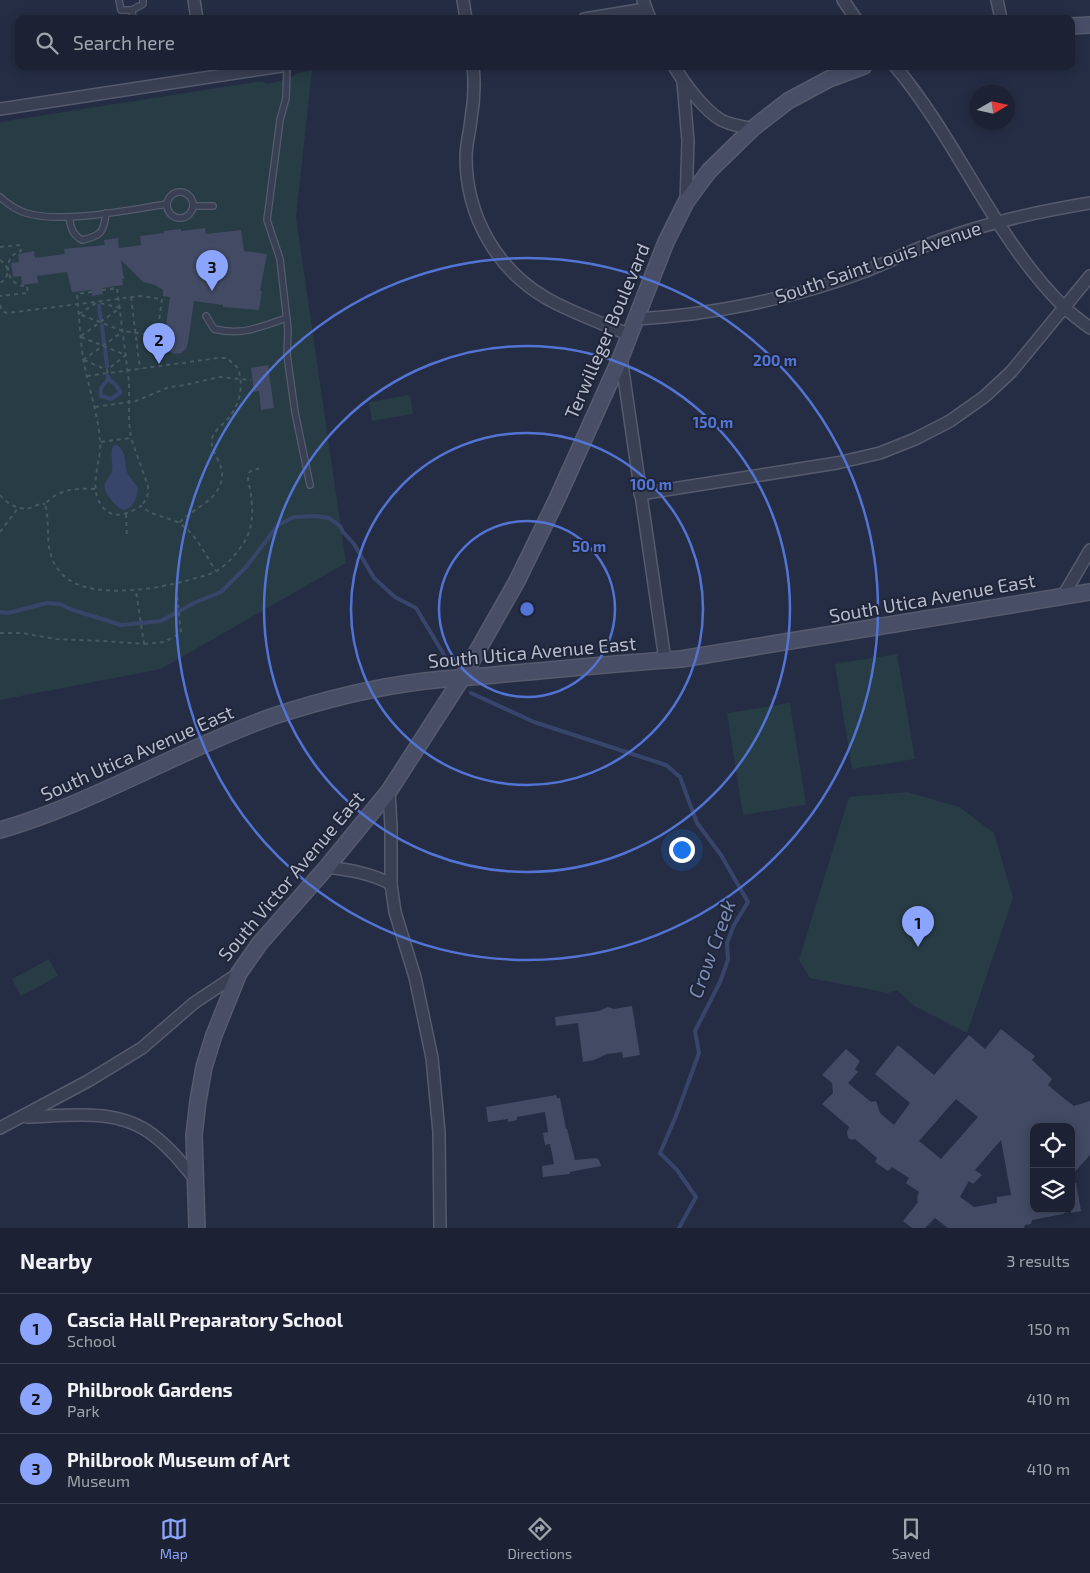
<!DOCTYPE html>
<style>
:root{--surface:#1c2233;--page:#292f3f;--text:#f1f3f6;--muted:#a0a4ac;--line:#3a3f4e;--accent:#8ba5fe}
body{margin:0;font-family:"Exo 2",sans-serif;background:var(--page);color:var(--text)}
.controls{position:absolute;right:15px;bottom:15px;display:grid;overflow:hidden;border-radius:10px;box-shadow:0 2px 12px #0003}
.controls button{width:45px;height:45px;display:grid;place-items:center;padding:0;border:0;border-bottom:1px solid var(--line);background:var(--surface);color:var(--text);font:25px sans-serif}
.compass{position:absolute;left:970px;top:85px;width:45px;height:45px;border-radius:50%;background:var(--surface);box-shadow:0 2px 12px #0003;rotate:81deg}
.you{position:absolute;left:681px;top:849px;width:18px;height:18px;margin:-12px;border:4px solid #fff;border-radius:50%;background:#1a73e8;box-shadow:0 0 0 8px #1a73e833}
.badge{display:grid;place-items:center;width:32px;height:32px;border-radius:50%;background:var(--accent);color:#111;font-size:16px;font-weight:700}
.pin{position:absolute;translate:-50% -41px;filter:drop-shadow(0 1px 2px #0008)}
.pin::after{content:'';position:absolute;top:26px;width:18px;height:15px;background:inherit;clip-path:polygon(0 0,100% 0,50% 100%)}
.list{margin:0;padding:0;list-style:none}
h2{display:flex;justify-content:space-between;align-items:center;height:65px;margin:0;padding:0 20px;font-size:21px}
h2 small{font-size:16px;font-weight:400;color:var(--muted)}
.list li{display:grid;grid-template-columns:32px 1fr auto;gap:15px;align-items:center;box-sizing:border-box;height:70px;padding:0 20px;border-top:1px solid var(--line)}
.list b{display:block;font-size:19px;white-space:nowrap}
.list p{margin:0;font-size:16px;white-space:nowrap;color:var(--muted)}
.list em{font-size:16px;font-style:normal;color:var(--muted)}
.icon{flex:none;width:28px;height:28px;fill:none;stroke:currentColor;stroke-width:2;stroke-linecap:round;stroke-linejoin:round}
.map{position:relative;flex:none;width:1090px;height:1228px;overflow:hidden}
.search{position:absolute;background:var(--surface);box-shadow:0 2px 12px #0003;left:15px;right:15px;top:15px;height:55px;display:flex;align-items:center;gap:12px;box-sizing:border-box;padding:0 18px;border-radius:10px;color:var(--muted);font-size:19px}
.sheet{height:275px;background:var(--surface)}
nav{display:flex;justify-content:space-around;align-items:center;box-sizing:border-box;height:70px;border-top:1px solid var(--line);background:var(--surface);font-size:14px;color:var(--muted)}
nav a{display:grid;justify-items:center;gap:2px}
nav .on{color:var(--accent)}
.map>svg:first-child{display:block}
</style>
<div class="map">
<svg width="1090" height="1228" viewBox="0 0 1090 1228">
<rect width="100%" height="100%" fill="#252d44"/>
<g fill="#273c45">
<path d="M312,70L296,217L346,563L161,669L0,700V122L262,81L267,84L287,79L299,73Z"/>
<path d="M410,395L413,414L372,421L369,402Z"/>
<path d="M897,654L915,759L852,769L835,664Z"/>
<path d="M790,703L806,805L743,815L727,713Z"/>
<path d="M907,792L959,807L994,833L1013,898L967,1033L914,1006L897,990L888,993L810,978L799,960L849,797Z"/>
<path d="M49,959L58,976L21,996L12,979Z"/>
</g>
<path fill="#38456b" d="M115,444C129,451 123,465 129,476C132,480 136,484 138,489C137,498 133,509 123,510C117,507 107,497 105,489C103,483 110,477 112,471C114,461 108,452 115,444Z"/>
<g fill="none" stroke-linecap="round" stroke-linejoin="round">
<g stroke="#38456b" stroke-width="4">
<path d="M99,306L101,321"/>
<path d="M102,325L104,344"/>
<path d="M105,348L107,367"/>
<path d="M108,376V379C104,385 99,387 101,396L111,399L120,393V391L115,384L108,379"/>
<path d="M0,612L8,613L47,603L60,604L70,609L121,625L161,621L194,603L221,592L247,566L278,525L294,517L316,516L329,518L340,526L343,532L354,544L374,578L395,597L416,608L449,663"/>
<path d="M471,693L534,722L666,765L680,777L697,823L721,855L748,902L734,925L727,943L728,960L720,982L695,1031L699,1053L676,1116L660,1153L677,1170L696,1197L679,1228"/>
</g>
</g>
<g fill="#424a64" fill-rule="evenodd">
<path d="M205,228L206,234L241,230L244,251L267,254L260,291H262L259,310L223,307V305L194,301L188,343L186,349L181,353L174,354L166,349L161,333H165L170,297L163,296V290L155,285L143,282L121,260L124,279H122L123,285L102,288L103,294L92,296V290L72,292L67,272L37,276L38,283L22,285L21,276L13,277L11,263L19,262L18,254L34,251L35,258L65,254L64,249L105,245L104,240L118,238L119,248L141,245L140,236L164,233V231L181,229V231Z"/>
<path d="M268,365L274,408L261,410L259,391L254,392L251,368Z"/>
<path d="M632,1006L640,1055L623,1058L622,1052L607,1054L594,1060L583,1062L578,1023L556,1026L555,1017L599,1011L608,1007L614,1009Z"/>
<path d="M1001,1029L1035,1056L1032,1060L1052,1079L1048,1085L1061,1096L1074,1106L1090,1101V1155L1071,1176V1127H1034V1209H1064V1214L1032,1220L1031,1224L1025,1225L1024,1228H948L935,1218L925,1228H912L903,1221L918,1202L917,1198L919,1192L906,1183L909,1178L892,1167L888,1171L875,1162L877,1158L855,1139L852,1140L848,1138L847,1132L849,1127L822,1104L833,1093L832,1083L822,1075L846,1049L860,1061L855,1069L858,1072L848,1083L871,1102L876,1101L880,1113L894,1125L910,1103L875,1074L898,1045L934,1075L969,1035L985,1049ZM956,1099L978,1117L941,1159L919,1141ZM1001,1140L1011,1195L997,1197V1203L974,1207L960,1197L969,1181L973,1184L982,1175L975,1170Z"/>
<path d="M556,1095L557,1098H560L566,1129H567L575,1160L596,1158L599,1160L601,1166L570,1172V1174L543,1177L542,1166L554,1164L550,1144L545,1145L543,1133L548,1132L545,1112L517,1117V1120L508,1122V1119L488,1122L486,1107Z"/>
<path d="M1071,1183H1076L1081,1211L1071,1213Z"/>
</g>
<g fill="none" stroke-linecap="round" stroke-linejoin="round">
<g stroke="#555b6d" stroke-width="8">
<g id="lane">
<path d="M119,0L121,10H132L143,4V0"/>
<path d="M132,10L133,19"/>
<path d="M287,66L286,98L280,120L267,220L280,259L288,330L287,355L295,412L310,485"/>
<circle cx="180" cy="205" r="13"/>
<path d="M0,197C8,204 16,210 26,213C62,224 128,210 167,204"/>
<path d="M193,206H213"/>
<path d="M69,217C71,228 72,234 82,240C101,236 104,232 106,213"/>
<path d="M206,316L214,329C243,336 259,327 287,318"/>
</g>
</g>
<g stroke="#555b6d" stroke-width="14">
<g id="street">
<path d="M194,0L197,19"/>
<path d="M463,0L466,19"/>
<path d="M643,0L650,19"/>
<path d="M843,0L856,19"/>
<path d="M997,0L1001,19"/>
<path d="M584,19L645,9"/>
<path d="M473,66C475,84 474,102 471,119C470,131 466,144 466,157C466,215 496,269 546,298C572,313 602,323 630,335"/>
<path d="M674,66C683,82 705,111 721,120C730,125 742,126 752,129"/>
<path d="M895,66C958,141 993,236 1063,306C1071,314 1081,321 1090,328"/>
<path d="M683,82L688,141L686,202"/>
<path d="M0,109L282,66"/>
<path d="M636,319C712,315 795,298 866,271C893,260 919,247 946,238C993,221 1042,211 1090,203"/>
<path d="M621,357L665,660"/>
<path d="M640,494L837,463L880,453L915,439L950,421L984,397L1011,372L1090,276"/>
<path d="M1063,596L1090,550"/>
<path d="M389,791L391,827V884L395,912L415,977L432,1058L439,1132L440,1228"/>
<path d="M327,867C350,870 370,873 391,884"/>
<path d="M27,1117C68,1116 117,1107 153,1135C169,1147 182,1163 195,1179"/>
<path d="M0,1128L88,1081L142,1048L194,1003L239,973"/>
</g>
</g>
<g stroke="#555b6d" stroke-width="18">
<g id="secondary">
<path d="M1071,26L1090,25"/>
<path d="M0,830C94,803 179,750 271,717C319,701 375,687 425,681C452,678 478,677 504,674C563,669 622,663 681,659L1090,592"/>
<path d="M197,1228L194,1135L198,1101L204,1067L214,1035L239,973L260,943L327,867L389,791L462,678L517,581L557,499L621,357L666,242L686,202L709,171L752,129L788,101L829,79L864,66"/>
</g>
</g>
<g stroke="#465961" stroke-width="2" stroke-dasharray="4 4" stroke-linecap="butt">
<path d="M0,247L20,245L21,251C0,256 6,288 27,286L28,293L0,296"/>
<path d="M0,260C10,266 10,277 0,283"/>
<path d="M102,290L117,288L129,382V422L131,438L148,486C149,494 147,499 141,506"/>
<path d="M92,292L77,294C79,315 80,337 83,358C88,386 98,413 100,441C102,461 88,486 101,505C112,521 128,514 141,506C152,516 164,516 177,522C195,531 205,555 216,571"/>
<path d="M131,297L140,369"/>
<path d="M0,305L2,311L7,313L141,296L162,299L157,336L123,331L79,314"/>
<path d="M79,314L96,303"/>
<path d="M81,336L120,308L100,303"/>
<path d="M81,337L126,355L107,370L108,374"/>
<path d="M83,360L122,332"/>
<path d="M84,360L107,370"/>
<path d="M87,376L218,358H227L238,368C244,387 240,406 226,421C220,427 213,432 212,439C209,455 232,467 217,491C210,503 189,512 179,523"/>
<path d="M95,407L136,401L169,387L185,385L219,377L251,380"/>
<path d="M101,442L130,438"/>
<path d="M95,489C75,488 59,489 45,504C52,529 41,553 63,575C88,601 161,589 192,579C200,577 209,575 217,571C229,563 241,549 247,537C253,524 253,509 251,496C251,489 246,479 249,473C251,470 255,469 259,469"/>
<path d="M0,495C7,504 21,512 33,507C37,505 39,504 45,504"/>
<path d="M126,514L127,538"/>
<path d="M0,532L18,508"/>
<path d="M0,633H22L56,639L104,641L144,644L136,591"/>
<path d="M144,644L164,642L181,633L176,585"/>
</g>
<use href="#lane" stroke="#3a4053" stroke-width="5.5"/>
<use href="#street" stroke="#3a4053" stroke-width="11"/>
<use href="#secondary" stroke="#474e66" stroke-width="15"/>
</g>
<g fill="none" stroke="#5374d4" stroke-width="2.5">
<circle cx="527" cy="609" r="88"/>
<circle cx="527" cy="609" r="176"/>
<circle cx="527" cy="609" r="263"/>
<circle cx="527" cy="609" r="351"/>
</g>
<g text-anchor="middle" stroke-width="4" stroke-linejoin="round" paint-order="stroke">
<g font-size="19" fill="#b7bccd" stroke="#1e2538">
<text transform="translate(878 262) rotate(-19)" y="7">South Saint Louis Avenue</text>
<text transform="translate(607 331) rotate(-67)" y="7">Terwilleger Boulevard</text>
<text transform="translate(932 598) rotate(-10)" y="7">South Utica Avenue East</text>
<text transform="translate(532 652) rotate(-5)" y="7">South Utica Avenue East</text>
<text transform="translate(137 753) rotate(-24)" y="7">South Utica Avenue East</text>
<text transform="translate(291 876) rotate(-50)" y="7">South Victor Avenue East</text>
</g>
<g font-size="20" font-style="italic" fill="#7c8cb5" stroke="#1e2538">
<text transform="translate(712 949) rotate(-70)" y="7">Crow Creek</text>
</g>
</g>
<circle cx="527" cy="609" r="8" fill="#5374d4" stroke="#1e2538" stroke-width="2.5"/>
<g font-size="15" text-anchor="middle" font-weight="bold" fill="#5374d4" stroke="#1e2538" stroke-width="4" stroke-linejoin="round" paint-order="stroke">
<text x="775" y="366">200 m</text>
<text x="713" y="428">150 m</text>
<text x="651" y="490">100 m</text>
<text x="589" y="552">50 m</text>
</g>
</svg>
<div class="controls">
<button><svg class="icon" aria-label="locate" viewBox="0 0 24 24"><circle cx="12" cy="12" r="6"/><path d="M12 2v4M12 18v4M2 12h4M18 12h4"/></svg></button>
<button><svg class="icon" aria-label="layers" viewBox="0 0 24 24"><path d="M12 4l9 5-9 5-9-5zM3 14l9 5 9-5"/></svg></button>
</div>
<svg class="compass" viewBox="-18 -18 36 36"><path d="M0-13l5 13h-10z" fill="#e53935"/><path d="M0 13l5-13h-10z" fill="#a0a4ac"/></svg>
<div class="you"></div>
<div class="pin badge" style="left:918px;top:947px">1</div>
<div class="pin badge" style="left:159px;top:364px">2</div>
<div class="pin badge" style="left:212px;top:291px">3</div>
<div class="search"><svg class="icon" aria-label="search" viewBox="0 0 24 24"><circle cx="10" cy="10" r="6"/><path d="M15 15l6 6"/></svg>Search here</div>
</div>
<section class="sheet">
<h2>Nearby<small>3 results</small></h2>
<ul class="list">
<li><span class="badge">1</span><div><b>Cascia Hall Preparatory School</b><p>School</p></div><em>150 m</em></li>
<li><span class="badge">2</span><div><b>Philbrook Gardens</b><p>Park</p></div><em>410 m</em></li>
<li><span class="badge">3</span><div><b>Philbrook Museum of Art</b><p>Museum</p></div><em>410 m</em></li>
</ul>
</section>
<nav>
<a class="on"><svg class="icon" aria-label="map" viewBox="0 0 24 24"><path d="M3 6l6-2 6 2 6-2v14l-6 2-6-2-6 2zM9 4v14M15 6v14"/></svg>Map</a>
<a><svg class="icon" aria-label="directions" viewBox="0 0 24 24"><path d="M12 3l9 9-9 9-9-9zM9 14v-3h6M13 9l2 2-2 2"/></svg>Directions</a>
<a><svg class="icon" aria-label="saved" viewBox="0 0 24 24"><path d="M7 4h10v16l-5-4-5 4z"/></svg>Saved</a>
</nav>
